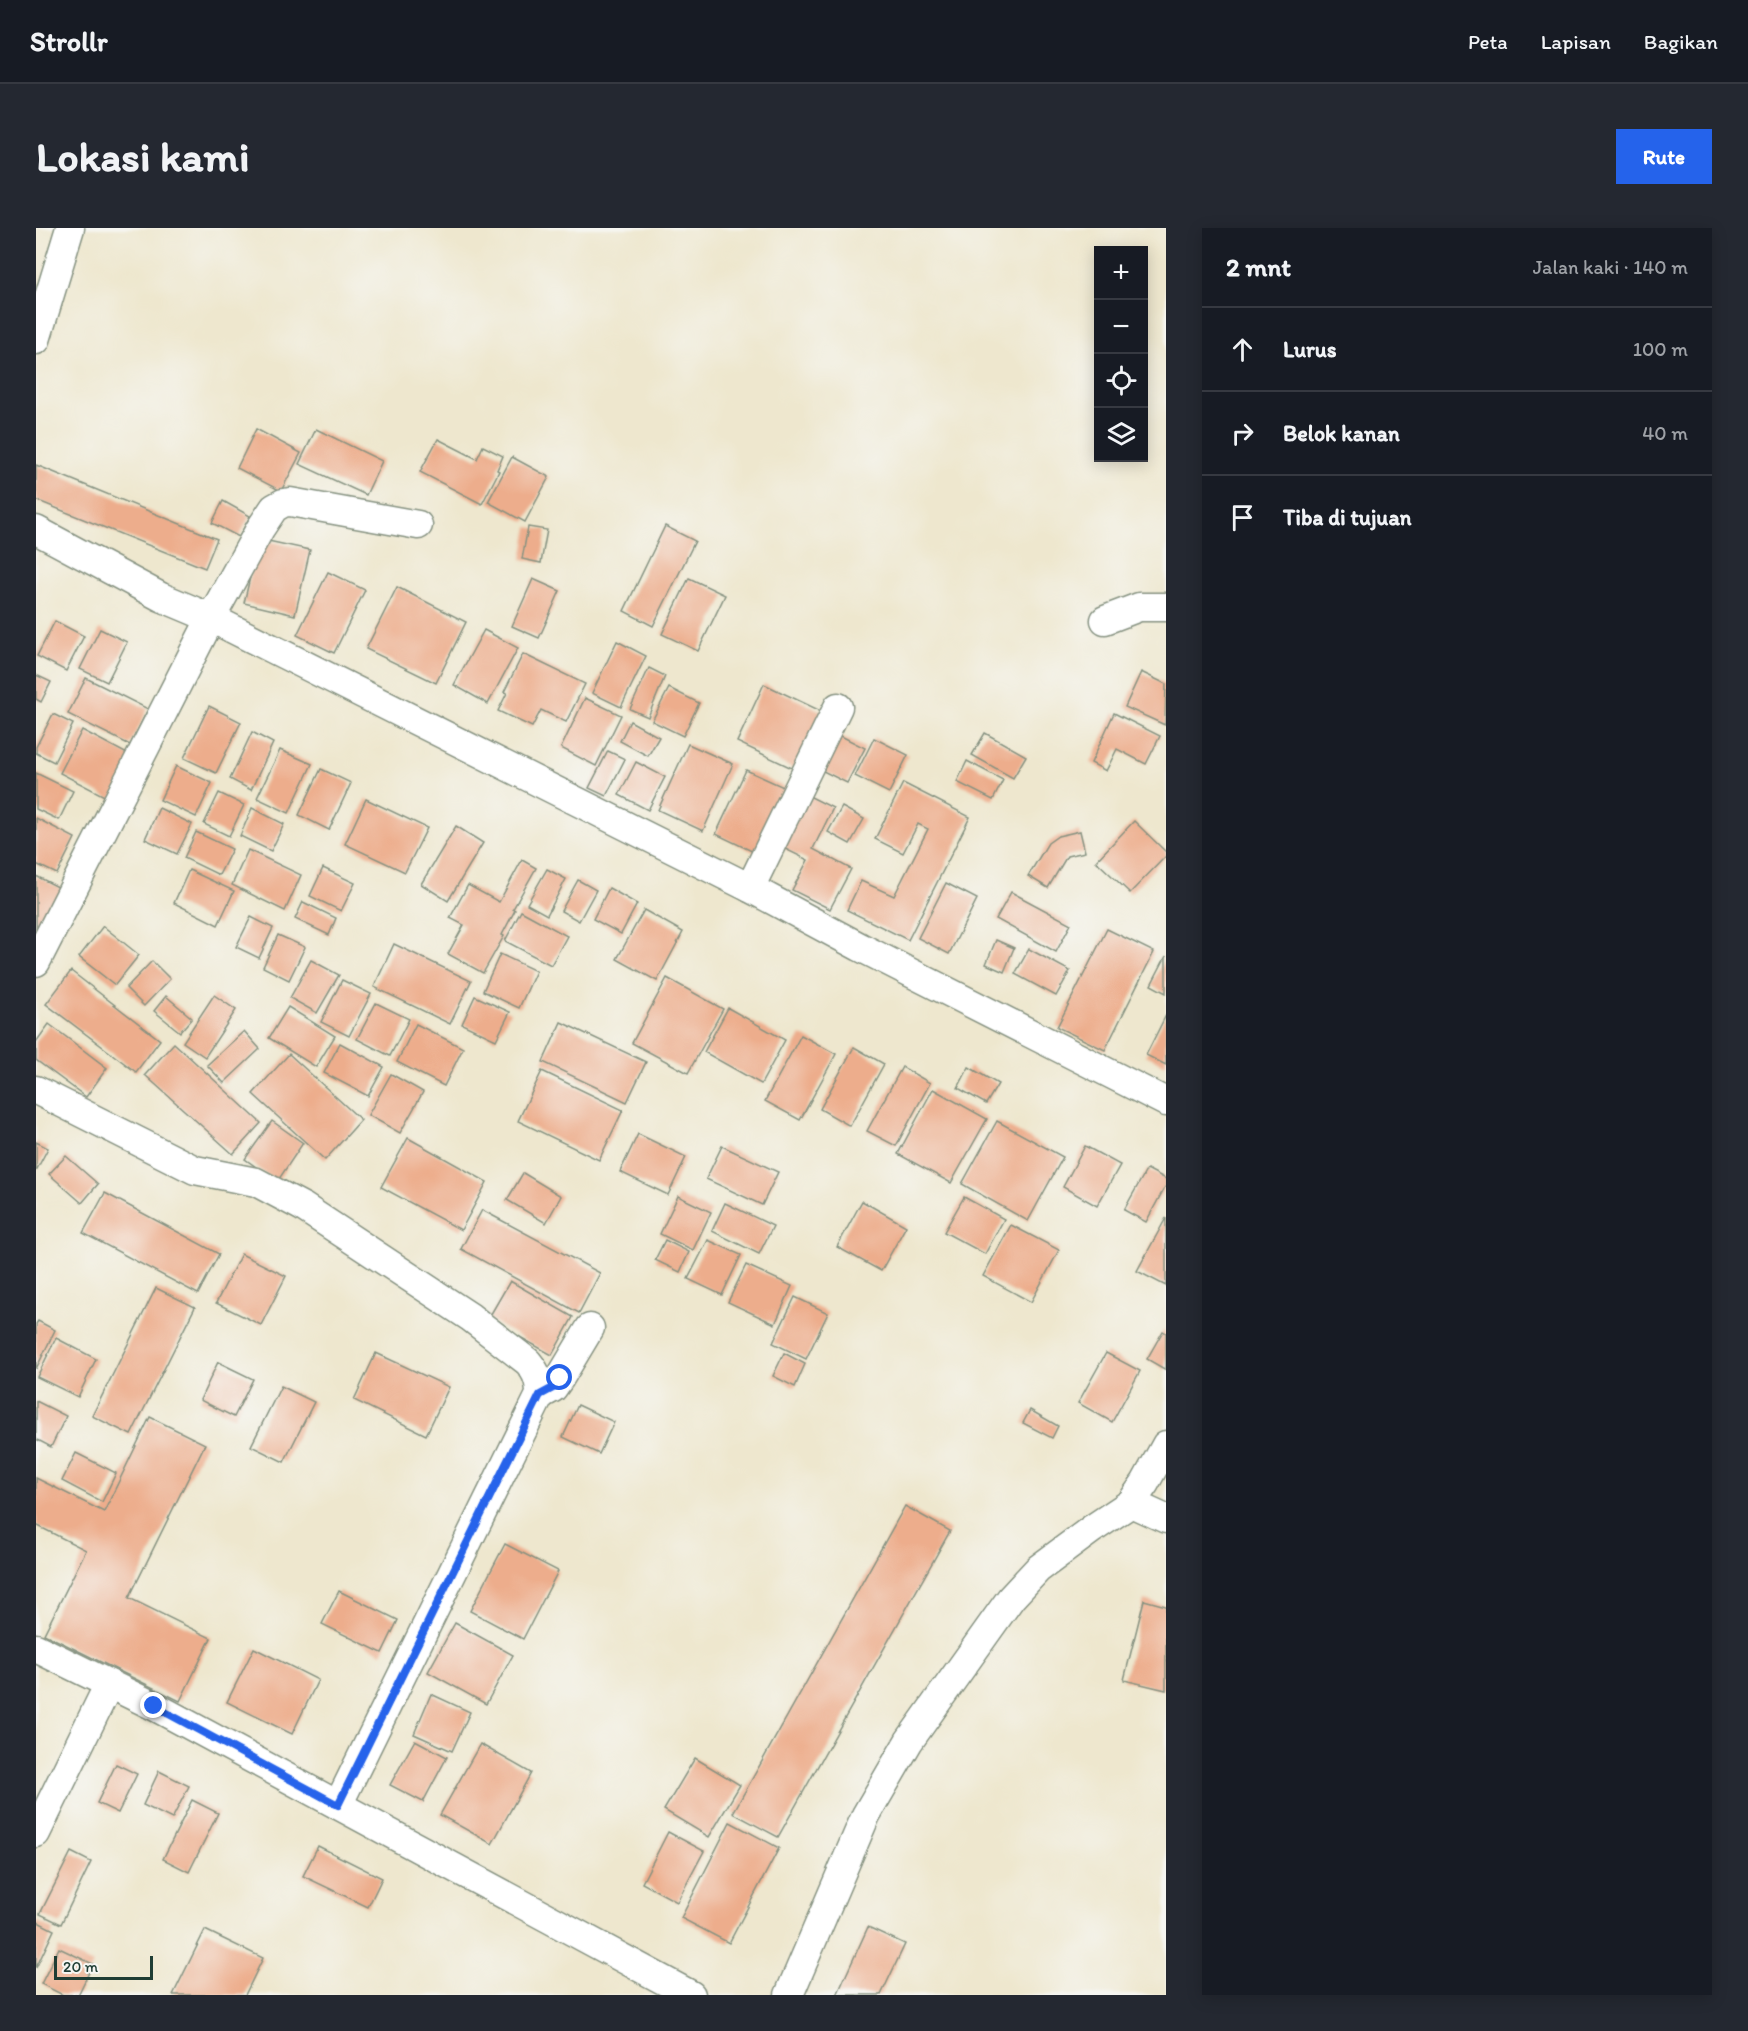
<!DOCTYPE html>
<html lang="id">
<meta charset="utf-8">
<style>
:root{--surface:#171b24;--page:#242831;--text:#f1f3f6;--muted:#9ea1a6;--line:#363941;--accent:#2563eb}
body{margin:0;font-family:Itim,sans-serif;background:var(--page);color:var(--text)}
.controls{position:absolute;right:18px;top:18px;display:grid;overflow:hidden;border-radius:0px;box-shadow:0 3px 15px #0003}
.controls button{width:54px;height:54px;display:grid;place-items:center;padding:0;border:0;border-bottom:2px solid var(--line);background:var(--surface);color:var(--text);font:30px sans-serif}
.scale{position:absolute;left:18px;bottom:15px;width:99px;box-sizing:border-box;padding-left:6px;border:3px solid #1f3d34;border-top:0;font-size:16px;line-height:21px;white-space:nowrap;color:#1f3d34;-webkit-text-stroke:4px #f6f6f2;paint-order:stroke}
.stop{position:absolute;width:18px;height:18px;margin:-14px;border:4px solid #2563eb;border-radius:50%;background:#fff}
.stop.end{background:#2563eb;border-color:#fff;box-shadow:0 2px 6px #0008}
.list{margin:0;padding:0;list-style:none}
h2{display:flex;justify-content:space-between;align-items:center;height:78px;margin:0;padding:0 24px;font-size:26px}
h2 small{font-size:20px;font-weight:400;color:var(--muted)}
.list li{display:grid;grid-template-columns:39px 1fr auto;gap:18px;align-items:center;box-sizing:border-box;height:84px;padding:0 24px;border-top:2px solid var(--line)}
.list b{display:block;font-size:22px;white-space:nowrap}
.list em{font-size:20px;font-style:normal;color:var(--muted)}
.icon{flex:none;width:33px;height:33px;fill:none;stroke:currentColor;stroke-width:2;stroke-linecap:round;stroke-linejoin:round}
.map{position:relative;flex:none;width:1130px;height:1767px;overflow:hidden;border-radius:0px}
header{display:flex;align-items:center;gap:36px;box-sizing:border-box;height:84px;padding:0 30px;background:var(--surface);border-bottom:2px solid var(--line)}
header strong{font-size:28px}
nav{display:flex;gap:33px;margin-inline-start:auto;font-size:21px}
.intro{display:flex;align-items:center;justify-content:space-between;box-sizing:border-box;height:144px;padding:0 36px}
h1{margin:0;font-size:42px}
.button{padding:15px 27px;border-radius:0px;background:var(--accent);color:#fff;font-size:21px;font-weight:700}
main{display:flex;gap:36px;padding:0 36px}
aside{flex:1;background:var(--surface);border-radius:0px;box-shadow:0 3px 15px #0003}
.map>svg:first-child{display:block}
</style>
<header>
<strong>Strollr</strong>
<nav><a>Peta</a><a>Lapisan</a><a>Bagikan</a></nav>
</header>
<div class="intro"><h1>Lokasi kami</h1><a class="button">Rute</a></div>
<main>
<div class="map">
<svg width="1130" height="1767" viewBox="0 0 1130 1767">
<rect width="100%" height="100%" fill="#f6f6f2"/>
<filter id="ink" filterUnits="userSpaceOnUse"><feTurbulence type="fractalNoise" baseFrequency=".0167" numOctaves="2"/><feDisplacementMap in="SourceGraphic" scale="12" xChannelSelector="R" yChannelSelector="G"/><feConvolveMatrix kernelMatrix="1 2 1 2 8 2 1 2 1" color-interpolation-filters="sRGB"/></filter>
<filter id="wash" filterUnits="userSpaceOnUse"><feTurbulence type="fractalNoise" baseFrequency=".008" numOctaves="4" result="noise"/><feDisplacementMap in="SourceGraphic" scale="24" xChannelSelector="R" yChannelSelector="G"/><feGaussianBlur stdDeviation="1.35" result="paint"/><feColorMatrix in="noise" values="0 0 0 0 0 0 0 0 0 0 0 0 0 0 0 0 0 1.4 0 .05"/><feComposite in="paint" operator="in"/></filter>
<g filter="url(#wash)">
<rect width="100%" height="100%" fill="#eee7ce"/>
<g id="blocks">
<g fill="#edad8c">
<path d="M220,201L265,225L245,263L201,240Z"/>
<path d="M280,201L346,233L330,267L263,236Z"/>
<path d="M402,211L441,231L447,218L467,228L461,242L463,243L446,276L384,244Z"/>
<path d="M476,229L513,249L489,294L452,274Z"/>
<path d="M0,237L181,311L169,340L0,272Z"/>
<path d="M187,273L214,288L203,309L176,295Z"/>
<path d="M629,298L659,313L617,398L588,383Z"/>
<path d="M492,299L511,302L505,335L486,331Z"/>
<path d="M223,311L274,322L259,387L208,375Z"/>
<path d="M292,344L329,362L298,425L261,407Z"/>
<path d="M653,350L689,367L662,423L626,406Z"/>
<path d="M497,351L524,363L503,410L476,398Z"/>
<path d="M361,359L430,394L400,455L330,421Z"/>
<path d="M19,393L48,408L30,443L1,428Z"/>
<path d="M64,401L91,414L71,454L44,441Z"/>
<path d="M448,402L482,420L452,476L418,457Z"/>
<path d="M581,413L610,428L585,479L556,465Z"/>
<path d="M487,426L549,456L530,494L505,482L496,499L462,483L471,465L468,464Z"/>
<path d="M613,440L629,448L612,489L594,481Z"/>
<path d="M1105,444L1130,456L1129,497L1089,479Z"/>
<path d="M0,447L15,454L5,474L0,471Z"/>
<path d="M50,450L112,481L94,517L32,486Z"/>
<path d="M728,456L787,484L760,542L701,514Z"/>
<path d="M633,460L663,475L647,508L616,493Z"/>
<path d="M549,470L585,487L560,538L525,520Z"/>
<path d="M173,478L205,494L180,545L148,530Z"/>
<path d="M1078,485L1124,508L1110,536L1081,521L1070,543L1055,535Z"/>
<path d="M17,486L37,496L18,534L0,525V519Z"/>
<path d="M594,493L623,509L612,528L584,513Z"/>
<path d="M46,502L97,529L76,572L24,545Z"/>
<path d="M216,504L237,515L215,562L194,551Z"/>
<path d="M949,505L990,528L977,550L936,527Z"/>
<path d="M801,506L829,520L811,555L783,541Z"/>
<path d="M838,510L872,527L853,565L819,548Z"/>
<path d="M652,516L697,536L667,603L622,582Z"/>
<path d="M244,522L276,536L253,585L221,570Z"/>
<path d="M572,523L589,531L570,568L553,560Z"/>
<path d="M931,533L967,552L957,572L921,554Z"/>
<path d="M600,534L629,549L612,582L583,567Z"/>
<path d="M140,538L176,555L160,589L124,572Z"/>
<path d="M285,541L315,555L293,602L263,587Z"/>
<path d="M710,542L752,561L722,626L680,606Z"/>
<path d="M0,545L37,563L23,592L0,581Z"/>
<path d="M867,555L934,589L872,712L811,682L825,653L858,668L892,601L882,596L867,625L839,611Z"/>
<path d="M183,565L208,577L193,608L168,596Z"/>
<path d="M769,566L797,580L777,621L815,641L794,681L756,662L772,632L743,618Z"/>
<path d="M330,571L391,600L369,644L309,616Z"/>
<path d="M806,579L828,591L814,616L792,604Z"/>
<path d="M123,580L156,596L141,626L109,611Z"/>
<path d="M216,580L248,596L235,623L204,608Z"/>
<path d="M0,590L39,610L21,646L0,636Z"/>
<path d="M1098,593L1130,624V628L1094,665L1060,633Z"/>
<path d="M420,598L447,615L412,673L385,656Z"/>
<path d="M1044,603L1049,624L1031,628L1012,660L992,648L1012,615L1022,608Z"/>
<path d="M160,604L196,621L183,647L148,630Z"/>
<path d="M212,622L265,647L249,683L196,657Z"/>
<path d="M486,632L500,640L477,681L479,682L466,707L468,708L447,745L412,726L428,697L414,690L432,657L463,674Z"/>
<path d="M287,640L319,655L305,683L274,668Z"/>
<path d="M511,641L530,651L511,687L491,676Z"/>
<path d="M153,642L198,663L182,697L138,675Z"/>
<path d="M0,648L28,662L0,705Z"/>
<path d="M542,652L560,662L543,693L525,683Z"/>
<path d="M910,655L941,671L913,726L882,710Z"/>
<path d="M573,660L601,676L585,706L557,691Z"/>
<path d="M975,664L1035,696L1020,724L960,691Z"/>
<path d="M267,674L300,690L293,707L259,691Z"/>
<path d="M608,682L647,704L621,753L581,731Z"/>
<path d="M485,683L531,708L515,737L469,713Z"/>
<path d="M215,689L237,700L223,730L200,719Z"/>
<path d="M67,698L103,727L79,757L43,729Z"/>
<path d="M1071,701L1118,724L1069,822L1021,799Z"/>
<path d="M242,707L269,719L253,752L227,739Z"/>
<path d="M960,712L978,720L968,744L950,736Z"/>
<path d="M358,716L435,753L414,796L338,759Z"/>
<path d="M993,721L1034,743L1020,768L979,746Z"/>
<path d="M464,726L500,743L483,780L447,763Z"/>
<path d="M1130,728V765L1115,757Z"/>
<path d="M275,732L303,747L281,785L254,770Z"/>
<path d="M116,733L134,751L108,778L90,760Z"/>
<path d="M35,743L124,812L100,844L10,776Z"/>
<path d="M631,750L687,781L652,845L596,815Z"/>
<path d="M306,752L335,766L313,808L285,794Z"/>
<path d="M178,767L200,782L169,829L147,814Z"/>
<path d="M130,768L156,790L144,804L118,783Z"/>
<path d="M439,768L474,784L460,812L426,796Z"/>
<path d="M340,775L373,791L354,828L321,811Z"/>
<path d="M252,779L299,808L280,839L233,810Z"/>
<path d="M692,780L749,812L725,856L668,824Z"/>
<path d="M1130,787V837L1110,827Z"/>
<path d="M525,794L610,834L591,874L507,834Z"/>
<path d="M13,796L71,840L50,869L0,832V814Z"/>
<path d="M380,796L427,820L408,858L361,834Z"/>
<path d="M208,803L224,821L188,855L171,837Z"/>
<path d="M765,807L800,826L764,892L729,873Z"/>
<path d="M138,815L225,895L197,926L109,847Z"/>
<path d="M304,815L348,839L332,868L288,845Z"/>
<path d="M818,819L848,836L814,898L784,881Z"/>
<path d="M253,826L325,892L289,932L217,866Z"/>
<path d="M866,839L894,855L860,918L831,903Z"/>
<path d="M933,839L962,856L950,876L922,860Z"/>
<path d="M506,843L587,882L563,932L482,893Z"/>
<path d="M355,846L387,864L364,905L332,887Z"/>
<path d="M897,861L951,891L915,955L862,926Z"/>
<path d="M236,893L267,915L241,954L209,931Z"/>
<path d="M961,893L1027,929L992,993L926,956Z"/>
<path d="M602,906L650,929L632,967L584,944Z"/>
<path d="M372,910L451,954L425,1002L345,959Z"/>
<path d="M0,914L12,920L0,943Z"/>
<path d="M686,918L742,944L726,977L670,951Z"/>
<path d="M1049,918L1084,937L1061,978L1027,959Z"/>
<path d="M30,928L62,956L46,975L13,946Z"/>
<path d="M1111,941L1130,951V957L1110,994L1088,982Z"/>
<path d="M487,945L525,968L510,995L471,972Z"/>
<path d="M69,965L183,1026L162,1066L47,1005Z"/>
<path d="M642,968L675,984L657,1022L624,1006Z"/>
<path d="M928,969L968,991L949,1026L908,1004Z"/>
<path d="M826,973L870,998L845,1043L801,1019Z"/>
<path d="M689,975L737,998L723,1026L676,1003Z"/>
<path d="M446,982L564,1045L543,1085L425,1021Z"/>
<path d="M1130,990V1058L1101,1043Z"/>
<path d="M975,997L1023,1022L995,1074L947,1048Z"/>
<path d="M629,1012L653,1024L644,1044L619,1032Z"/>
<path d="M672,1012L705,1027L686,1067L652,1051Z"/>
<path d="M205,1026L250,1048L225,1097L180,1075Z"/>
<path d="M710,1037L756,1058L739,1096L692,1074Z"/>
<path d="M474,1053L537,1089L516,1127L452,1091Z"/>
<path d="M120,1060L159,1079L95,1207L56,1188Z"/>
<path d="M759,1069L792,1085L770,1131L737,1115Z"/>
<path d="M2,1093L19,1102L0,1141V1096Z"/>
<path d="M1127,1103L1130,1105V1142L1111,1131Z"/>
<path d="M20,1110L60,1131L42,1169L1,1149Z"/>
<path d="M340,1125L413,1159L390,1207L318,1172Z"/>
<path d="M748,1125L769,1136L759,1159L737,1148Z"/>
<path d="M1070,1125L1104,1143L1076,1194L1042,1175Z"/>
<path d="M182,1134L217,1151L198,1189L164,1172Z"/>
<path d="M245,1158L278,1174L248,1234L215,1218Z"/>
<path d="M0,1173L30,1188L15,1219L0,1211Z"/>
<path d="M542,1177L578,1194L563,1226L527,1209Z"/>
<path d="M994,1182L1022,1198L1016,1210L987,1195Z"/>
<path d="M114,1189L169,1216L93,1370L175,1410L144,1473L8,1406L50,1322L0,1297V1250L68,1284Z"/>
<path d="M40,1225L80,1245L66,1274L26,1253Z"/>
<path d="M869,1278L914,1303L742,1609L697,1585Z"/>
<path d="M469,1316L522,1343L487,1411L434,1383Z"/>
<path d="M303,1363L362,1392L346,1425L286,1396Z"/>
<path d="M1108,1372L1130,1378V1462L1088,1452Z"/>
<path d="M419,1395L477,1427L450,1476L392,1444Z"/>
<path d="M218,1420L282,1452L256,1506L191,1474Z"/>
<path d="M395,1466L434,1484L416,1523L378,1506Z"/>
<path d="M379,1512L411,1529L387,1574L354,1557Z"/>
<path d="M444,1516L495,1545L456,1616L404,1587Z"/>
<path d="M659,1530L704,1557L673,1609L628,1582Z"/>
<path d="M80,1536L101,1546L82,1585L61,1575Z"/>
<path d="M123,1543L153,1558L136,1591L107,1577Z"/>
<path d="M156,1572L182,1585L153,1644L127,1631Z"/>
<path d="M694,1594L743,1620L693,1715L645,1690Z"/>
<path d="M632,1604L668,1623L641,1674L606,1655Z"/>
<path d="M282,1618L346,1650L332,1679L267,1648Z"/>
<path d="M35,1624L55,1634L25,1696L4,1686Z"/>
<path d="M0,1693L18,1702L0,1740Z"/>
<path d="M832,1699L869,1716L845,1767H801Z"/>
<path d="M169,1702L227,1730L209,1767H137Z"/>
<path d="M23,1720L57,1736L42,1767H27L5,1756Z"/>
</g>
</g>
</g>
<g filter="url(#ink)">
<use href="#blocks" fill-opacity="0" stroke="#869281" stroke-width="1.5"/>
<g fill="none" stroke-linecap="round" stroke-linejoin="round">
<g stroke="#869281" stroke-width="31">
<g id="street">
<path d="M0,112L34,0"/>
<path d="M0,302L125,369L175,390L714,660L824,719L1130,874"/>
<path d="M1069,392L1103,379H1130"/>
<path d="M714,660L802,479"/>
<path d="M0,734L175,390L224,301L238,280L247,275L254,274L382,297"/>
<path d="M0,862L159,942L220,954L267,979L434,1089L492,1134C501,1145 504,1153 504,1167L302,1577"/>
<path d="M504,1167L517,1160L524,1150L554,1100"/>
<path d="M1095,1275L1130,1291"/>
<path d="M0,1420L118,1478L655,1767"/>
<path d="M0,1605L73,1456"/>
<path d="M753,1767L830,1587L873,1513L975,1370L1002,1341L1056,1301L1095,1275L1109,1255L1130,1217"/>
</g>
</g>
<use href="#street" stroke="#fff" stroke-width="28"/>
</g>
</g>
<g fill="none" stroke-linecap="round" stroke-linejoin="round" filter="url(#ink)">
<path stroke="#2563eb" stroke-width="8" d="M118,1478L302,1577L504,1167L517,1160L524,1150"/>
</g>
</svg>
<div class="controls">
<button>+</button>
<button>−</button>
<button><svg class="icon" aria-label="locate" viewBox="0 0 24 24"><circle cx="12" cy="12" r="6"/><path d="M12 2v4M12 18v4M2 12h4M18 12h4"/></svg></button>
<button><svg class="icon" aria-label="layers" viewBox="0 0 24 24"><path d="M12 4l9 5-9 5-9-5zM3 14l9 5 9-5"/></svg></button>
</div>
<div class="scale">20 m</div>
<div class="stop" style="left:524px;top:1150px"></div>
<div class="stop end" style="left:118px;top:1478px"></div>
</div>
<aside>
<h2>2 mnt<small>Jalan kaki · 140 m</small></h2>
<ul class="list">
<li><svg class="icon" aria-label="ahead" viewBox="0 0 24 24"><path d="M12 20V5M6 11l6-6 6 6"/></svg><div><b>Lurus</b></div><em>100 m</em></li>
<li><svg class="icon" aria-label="right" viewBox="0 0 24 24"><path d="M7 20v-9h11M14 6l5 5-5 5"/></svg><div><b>Belok kanan</b></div><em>40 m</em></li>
<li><svg class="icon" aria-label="arrive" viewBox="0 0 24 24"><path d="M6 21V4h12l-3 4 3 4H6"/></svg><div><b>Tiba di tujuan</b></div></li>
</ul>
</aside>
</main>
